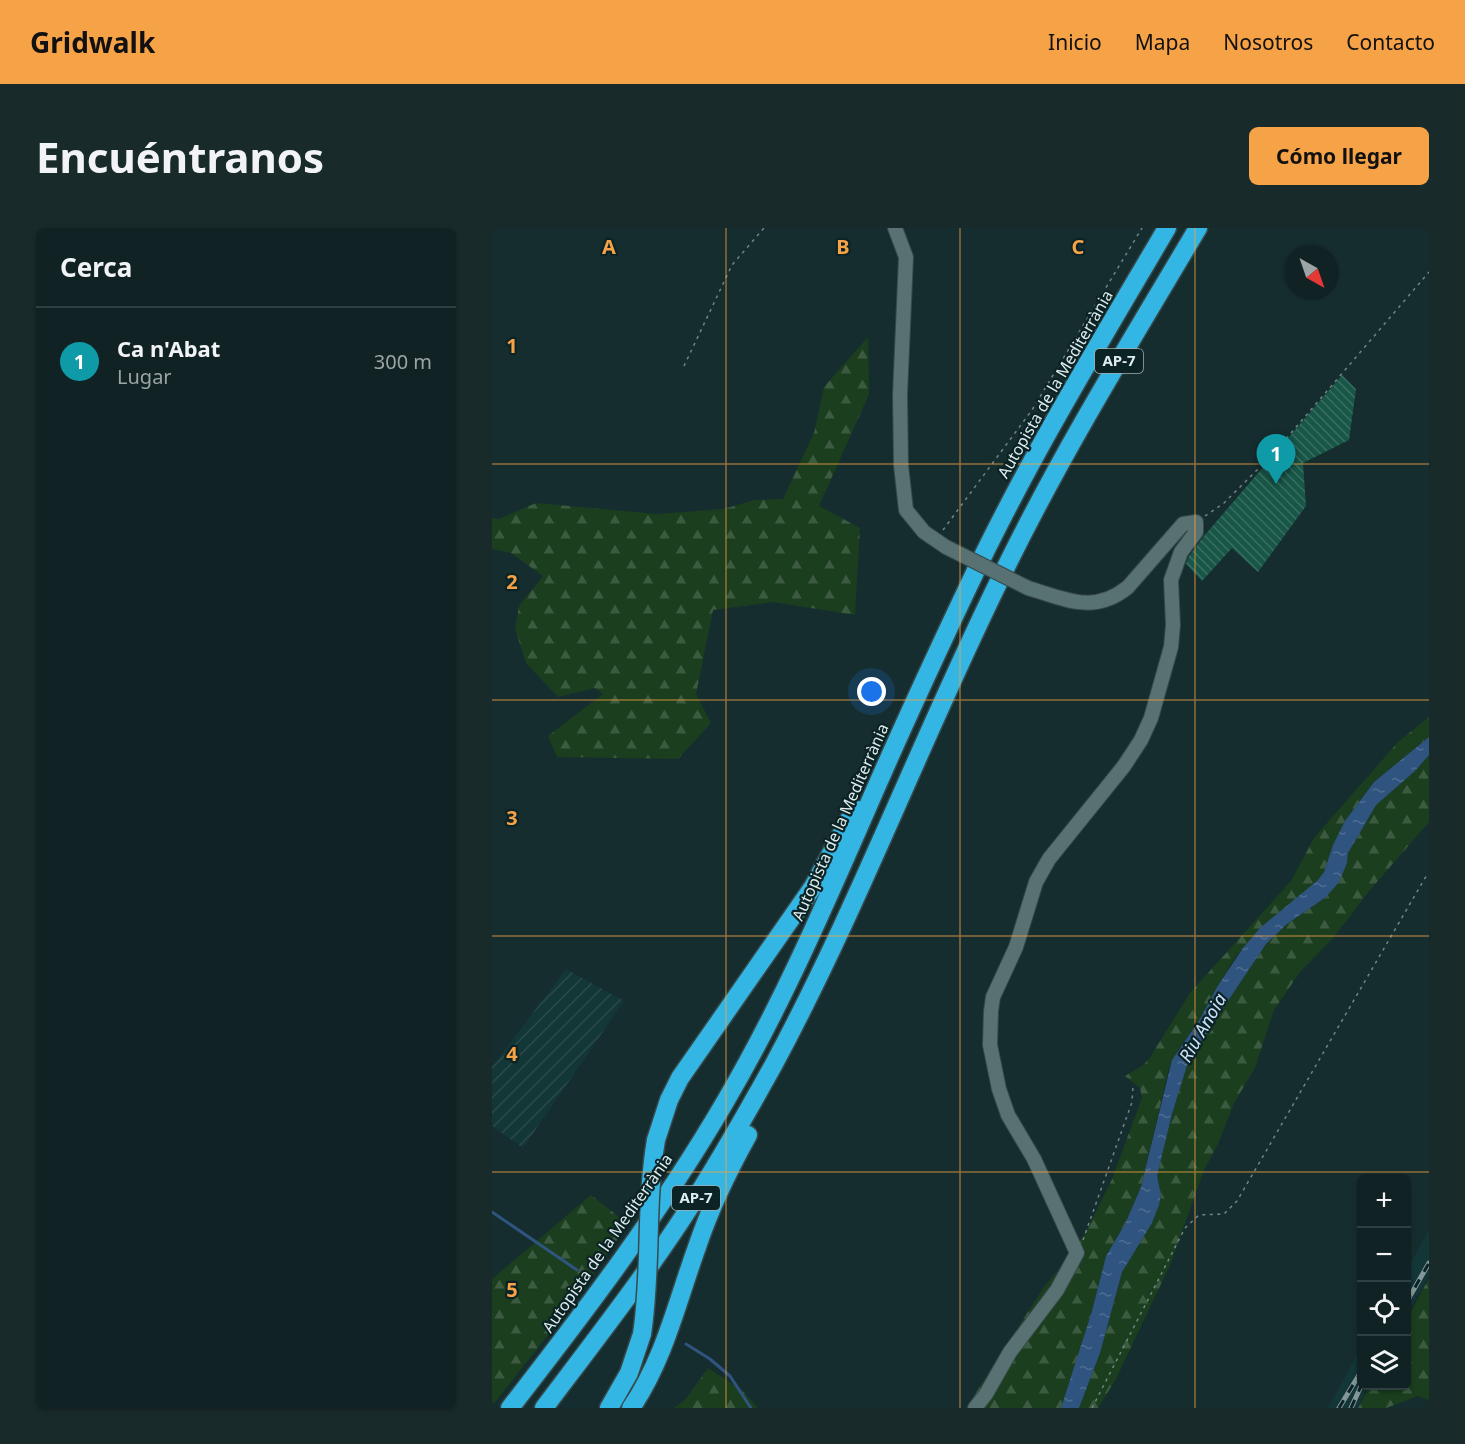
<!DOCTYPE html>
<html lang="es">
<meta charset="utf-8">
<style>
:root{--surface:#102223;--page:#192a2b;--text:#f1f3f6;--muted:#9ca4a6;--line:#303f41;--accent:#f6a246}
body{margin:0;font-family:"Noto Sans",sans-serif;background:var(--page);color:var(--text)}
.controls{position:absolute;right:18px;bottom:18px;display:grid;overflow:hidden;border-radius:9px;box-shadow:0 2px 4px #0004}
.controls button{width:54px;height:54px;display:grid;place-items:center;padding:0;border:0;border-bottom:2px solid var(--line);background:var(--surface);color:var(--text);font:30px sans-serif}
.compass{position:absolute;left:793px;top:18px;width:54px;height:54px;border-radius:50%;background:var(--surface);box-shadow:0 2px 4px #0004;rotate:140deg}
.you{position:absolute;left:380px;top:464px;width:21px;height:21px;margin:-15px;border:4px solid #fff;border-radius:50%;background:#1a73e8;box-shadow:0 0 0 9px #1a73e833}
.badge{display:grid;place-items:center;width:39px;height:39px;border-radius:50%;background:var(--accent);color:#fff;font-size:20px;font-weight:700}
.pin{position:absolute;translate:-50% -50px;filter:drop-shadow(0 2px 3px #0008)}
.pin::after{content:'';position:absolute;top:32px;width:21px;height:18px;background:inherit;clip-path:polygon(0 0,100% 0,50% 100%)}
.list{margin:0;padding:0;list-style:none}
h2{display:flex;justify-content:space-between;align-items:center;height:78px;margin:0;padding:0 24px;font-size:26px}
h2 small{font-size:20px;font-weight:400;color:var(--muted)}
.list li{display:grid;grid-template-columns:39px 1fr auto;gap:18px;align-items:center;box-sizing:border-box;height:108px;padding:0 24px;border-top:2px solid var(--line)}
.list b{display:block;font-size:22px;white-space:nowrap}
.list p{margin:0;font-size:20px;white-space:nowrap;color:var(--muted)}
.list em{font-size:20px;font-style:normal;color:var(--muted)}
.icon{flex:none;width:33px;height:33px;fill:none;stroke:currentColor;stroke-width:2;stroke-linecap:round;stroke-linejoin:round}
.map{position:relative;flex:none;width:937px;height:1180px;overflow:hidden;border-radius:9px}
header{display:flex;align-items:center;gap:36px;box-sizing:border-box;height:84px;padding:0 30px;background:var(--accent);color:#111}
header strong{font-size:28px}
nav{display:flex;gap:33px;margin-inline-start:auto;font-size:21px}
.intro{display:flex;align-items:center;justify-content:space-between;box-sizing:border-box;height:144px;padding:0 36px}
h1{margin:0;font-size:42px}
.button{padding:15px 27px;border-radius:9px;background:var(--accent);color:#111;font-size:21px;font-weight:700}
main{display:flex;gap:36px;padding:0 36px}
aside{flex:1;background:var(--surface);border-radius:9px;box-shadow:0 2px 4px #0004}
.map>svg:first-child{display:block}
</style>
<header>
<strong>Gridwalk</strong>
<nav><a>Inicio</a><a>Mapa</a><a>Nosotros</a><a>Contacto</a></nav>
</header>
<div class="intro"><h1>Encuéntranos</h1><a class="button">Cómo llegar</a></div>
<main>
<aside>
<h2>Cerca<small></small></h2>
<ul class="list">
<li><span class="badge" style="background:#0f9aa8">1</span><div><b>Ca n'Abat</b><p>Lugar</p></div><em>300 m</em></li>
</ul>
</aside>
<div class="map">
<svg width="937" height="1180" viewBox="0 0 937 1180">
<defs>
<pattern id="industrial-furrows" width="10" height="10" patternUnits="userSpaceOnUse" patternTransform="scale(1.5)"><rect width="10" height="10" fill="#133637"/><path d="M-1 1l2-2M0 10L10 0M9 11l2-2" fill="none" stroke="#2a4a4a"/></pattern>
<pattern id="forest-firs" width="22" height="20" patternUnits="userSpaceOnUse" patternTransform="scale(1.5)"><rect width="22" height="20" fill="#1a3e1e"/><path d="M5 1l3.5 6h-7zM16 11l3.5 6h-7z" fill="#3b5a3f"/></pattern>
<pattern id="water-ripples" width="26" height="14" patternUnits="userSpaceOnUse" patternTransform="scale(1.5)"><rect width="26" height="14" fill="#2f5480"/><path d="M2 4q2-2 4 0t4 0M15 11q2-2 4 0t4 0" fill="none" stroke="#4d6d92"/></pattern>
<pattern id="building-back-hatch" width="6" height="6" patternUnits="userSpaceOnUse" patternTransform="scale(1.5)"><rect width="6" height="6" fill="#185647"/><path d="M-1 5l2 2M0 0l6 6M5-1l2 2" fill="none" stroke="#396f62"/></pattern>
</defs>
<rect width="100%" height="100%" fill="#162d2f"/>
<g fill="#133637">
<path d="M937,1002V1047L915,1086V1041Z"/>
<path d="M869,1119L870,1158H876L865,1180H836Z"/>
</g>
<path fill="url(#industrial-furrows)" d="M74,741L132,773L31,920L0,898V839Z"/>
<g fill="url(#forest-firs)">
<path d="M376,109L377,166L327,278L368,300L363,387L281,374L221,382L204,466L219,495L186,531L65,529L56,508L111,466L103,460L66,469L34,435L23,401L27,378L51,348L19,325L0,321V290L7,291L44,275L165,286L231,281L263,272L291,271L322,205L332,159Z"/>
<path d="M937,489V509L882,554L853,593L841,617L832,644L826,652L745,727L725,759L708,791L686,822L677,840L649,959L633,996L614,1028L600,1083L569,1180H474L552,1059L582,1023L597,998L620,951L650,870L648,860L633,848L650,838L657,831L698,765L799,653L822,610L906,514Z"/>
<path d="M937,527V594L878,662L842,709L808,744L782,782L763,840L742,875L726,916L712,942L678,1037L624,1151L606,1180H587L608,1125L630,1044L660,995L667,977L669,967L665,948L680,886L697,831L774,716L795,696L834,669L855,635L856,625L884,577L923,543Z"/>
<path d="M99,967L136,996L79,1078L0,1178V1051Z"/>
<path d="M937,1050V1172L926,1168L894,1180H866L878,1158H914L915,1091Z"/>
<path d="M216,1140L250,1162L266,1180H182L193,1172Z"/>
</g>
<path fill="url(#water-ripples)" d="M937,509V527L923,543L884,577L856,625L855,635L847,654L834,669L795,696L774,716L697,831L680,886L665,948L669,967L667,977L660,995L630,1044L608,1125L587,1180H569L600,1083L614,1028L633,996L649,959L680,832L708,791L725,759L751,720L768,700L826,652L832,644L841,617L853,593L882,554Z"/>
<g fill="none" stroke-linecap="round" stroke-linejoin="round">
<g stroke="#2f5480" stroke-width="3">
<path d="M0,984L85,1042"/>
<path d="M194,1116L218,1131L238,1148L259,1180"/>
</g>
</g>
<path fill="url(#building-back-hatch)" d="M850,147L864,161L857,212L811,235L814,278L766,344L740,320L710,353L694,336L697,328L712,308Z"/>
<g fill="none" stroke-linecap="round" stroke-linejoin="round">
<g stroke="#36494b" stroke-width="16">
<g id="minor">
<path d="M403,0L414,29L408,167L409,237L414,282L432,304L454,319"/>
<path d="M483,1180L494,1166L518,1124L565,1062L585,1025L542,931L516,887L507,861L498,817L499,783L501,769L524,719L544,654L557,631L632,538L649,512L659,490L679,419L681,397L679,352L689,324L704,304V294L691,296L636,359C602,387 573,371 536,360"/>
</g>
</g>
<g stroke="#36494b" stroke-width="21">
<g id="highway">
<path d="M164,912L177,872L188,850L321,659L363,581"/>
<path d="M18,1180C95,1081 170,982 233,874C286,784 328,688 370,592C404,513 440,435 477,357C535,234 606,117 675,0"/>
<path d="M52,1180C104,1111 157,1043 203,971C231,927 257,881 282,836C369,674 433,501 515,337C572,221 640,111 706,0"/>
<path d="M117,1180L137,1145L150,1106"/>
<path d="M139,1180C172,1132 185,1074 205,1019C218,980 236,943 256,907"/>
</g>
</g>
<g stroke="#728586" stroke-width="1.5" stroke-dasharray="3 4.5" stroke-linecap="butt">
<path d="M192,138L240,37L272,0"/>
<path d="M713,288L732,275L781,226L937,44"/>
<path d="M451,302L540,182L650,0"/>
<path d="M591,1012L640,874L641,859"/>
<path d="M600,1180L693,1000L707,987L732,986L745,973L933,650L937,646"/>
</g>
<use href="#minor" stroke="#587172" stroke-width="14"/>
<use href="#highway" stroke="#34b6e4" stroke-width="18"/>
<g stroke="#849698" stroke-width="5">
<g id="rail">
<path d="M914,1075L937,1035"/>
<path d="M847,1180L870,1142"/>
<path d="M859,1180L869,1158"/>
</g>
</g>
<use href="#rail" stroke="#0c2325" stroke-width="3" stroke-dasharray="9" stroke-linecap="butt"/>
<g stroke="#36494b" stroke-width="16" stroke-linecap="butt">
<path id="minor-bridge" d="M454,319L536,360"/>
</g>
<g stroke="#36494b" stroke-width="21" stroke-linecap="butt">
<path id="highway-bridge" d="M150,1106C160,1041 153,976 164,912"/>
</g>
<use href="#minor-bridge" stroke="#587172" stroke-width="14"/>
<use href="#highway-bridge" stroke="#34b6e4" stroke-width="18"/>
</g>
<path fill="none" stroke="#f6a246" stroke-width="1.5" stroke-opacity="0.55" d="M234,0V1180M468,0V1180M703,0V1180M0,236H937M0,472H937M0,708H937M0,944H937"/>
<g text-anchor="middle" stroke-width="4.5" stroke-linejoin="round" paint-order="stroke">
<g fill="#0c2325" stroke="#a0b0b2" stroke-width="1.5">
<rect x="603" y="121" width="48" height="24" rx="4.5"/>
<rect x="180" y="958" width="48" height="24" rx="4.5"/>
</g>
<g font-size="15" font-weight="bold" fill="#dfedee">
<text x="627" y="138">AP-7</text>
<text x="204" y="975">AP-7</text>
</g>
<g font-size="16" fill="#dfedee" stroke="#0c2325">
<text transform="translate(563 156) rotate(-60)" y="6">Autopista de la Mediterrània</text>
<text transform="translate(348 594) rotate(-66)" y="6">Autopista de la Mediterrània</text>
<text transform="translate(115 1015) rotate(-55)" y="6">Autopista de la Mediterrània</text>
</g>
<g font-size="18" font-style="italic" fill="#cbe2fe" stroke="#0c2325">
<text transform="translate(711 800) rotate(-60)" y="6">Riu Anoia</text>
</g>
</g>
<g font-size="20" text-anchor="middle" font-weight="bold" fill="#f6a246" stroke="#0c2325" stroke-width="4.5" stroke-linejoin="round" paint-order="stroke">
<text x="117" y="26">A</text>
<text x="351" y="26">B</text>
<text x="586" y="26">C</text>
<text x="20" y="125">1</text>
<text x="20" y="361">2</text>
<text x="20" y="597">3</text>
<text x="20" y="833">4</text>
<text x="20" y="1069">5</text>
</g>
</svg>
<div class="controls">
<button>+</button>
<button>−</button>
<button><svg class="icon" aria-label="locate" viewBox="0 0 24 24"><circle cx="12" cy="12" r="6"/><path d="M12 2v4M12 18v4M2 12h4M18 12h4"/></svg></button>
<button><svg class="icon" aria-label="layers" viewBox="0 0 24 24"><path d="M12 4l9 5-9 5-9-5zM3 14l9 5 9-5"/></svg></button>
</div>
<svg class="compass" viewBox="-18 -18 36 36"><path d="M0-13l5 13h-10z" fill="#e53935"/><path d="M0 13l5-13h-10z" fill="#9ca4a6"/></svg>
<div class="you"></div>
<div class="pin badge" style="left:784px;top:256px;background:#0f9aa8">1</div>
</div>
</main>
